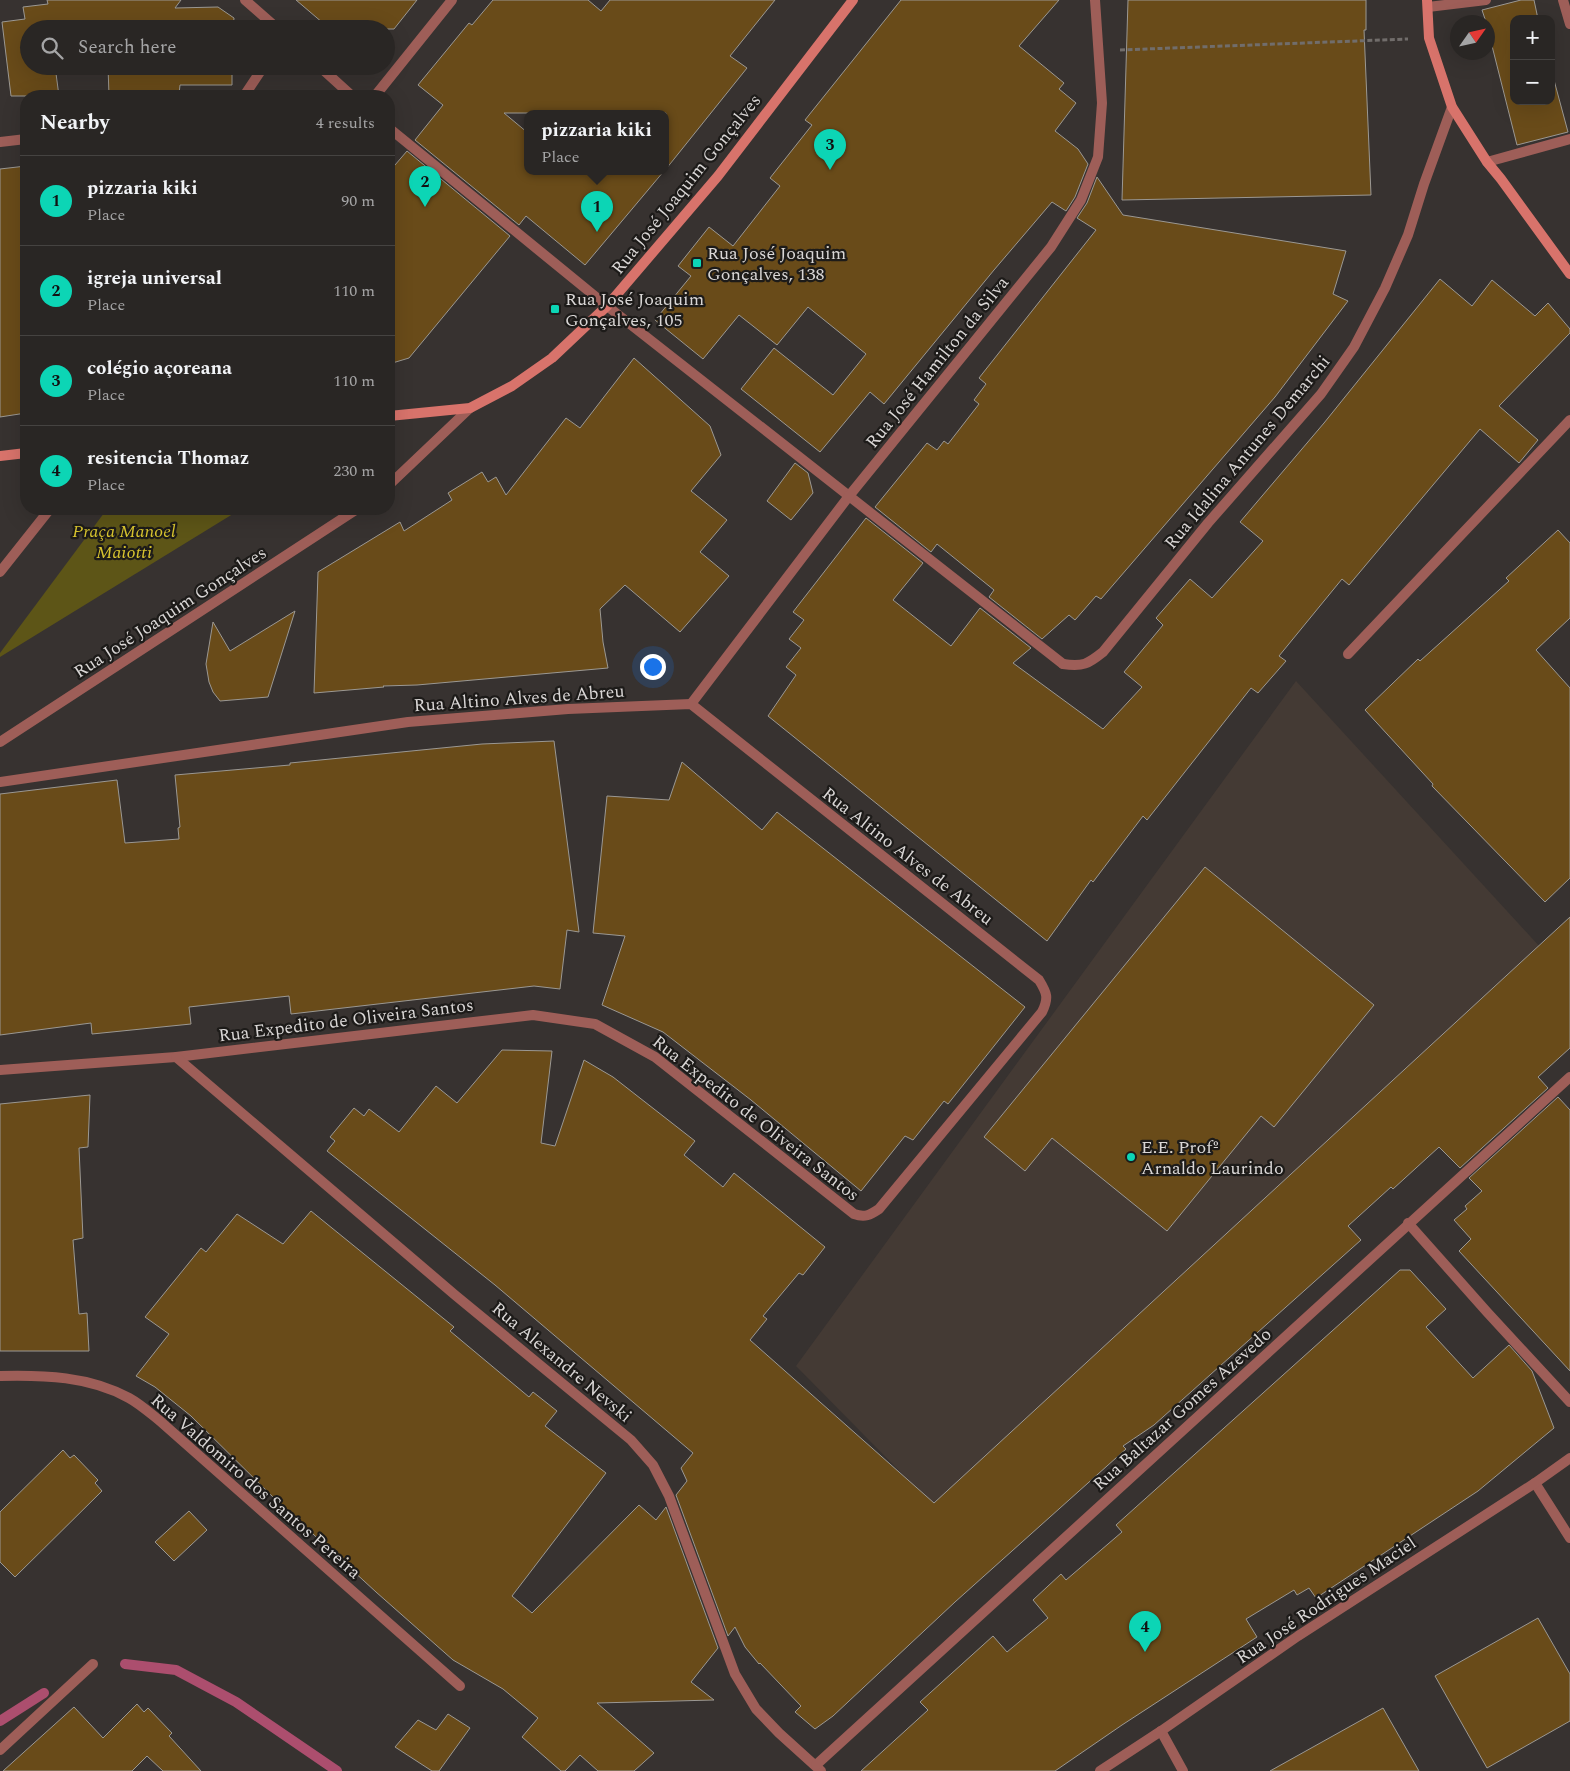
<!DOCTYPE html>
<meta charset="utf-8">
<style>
:root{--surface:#292624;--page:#312e2c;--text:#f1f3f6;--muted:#a5a5a6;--line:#454341;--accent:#0cd5b5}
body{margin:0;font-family:Spectral,serif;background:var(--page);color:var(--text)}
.controls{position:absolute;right:15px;top:15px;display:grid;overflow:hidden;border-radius:10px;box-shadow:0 5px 20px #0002}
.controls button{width:45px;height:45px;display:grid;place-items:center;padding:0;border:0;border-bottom:1px solid var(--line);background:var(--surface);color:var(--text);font:25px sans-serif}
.compass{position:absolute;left:1450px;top:15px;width:45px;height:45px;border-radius:50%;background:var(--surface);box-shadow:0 5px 20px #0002;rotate:56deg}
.you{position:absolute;left:652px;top:666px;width:18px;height:18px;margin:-12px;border:4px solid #fff;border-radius:50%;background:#1a73e8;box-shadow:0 0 0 8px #1a73e833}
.badge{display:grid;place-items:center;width:32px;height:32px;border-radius:50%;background:var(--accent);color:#111;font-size:16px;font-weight:700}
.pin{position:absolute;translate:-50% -41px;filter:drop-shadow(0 1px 2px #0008)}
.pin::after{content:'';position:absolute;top:26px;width:18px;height:15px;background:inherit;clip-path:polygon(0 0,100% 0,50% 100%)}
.popup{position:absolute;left:524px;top:110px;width:145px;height:65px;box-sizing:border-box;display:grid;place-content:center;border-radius:10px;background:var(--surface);filter:drop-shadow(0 1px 4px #0005);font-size:16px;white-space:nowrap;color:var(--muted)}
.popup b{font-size:19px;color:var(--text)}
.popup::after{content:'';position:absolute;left:50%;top:100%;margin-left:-10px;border:10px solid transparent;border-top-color:var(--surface)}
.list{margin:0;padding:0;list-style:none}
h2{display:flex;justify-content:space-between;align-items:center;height:65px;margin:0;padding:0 20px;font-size:21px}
h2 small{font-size:16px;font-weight:400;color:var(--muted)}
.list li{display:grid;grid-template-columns:32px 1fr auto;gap:15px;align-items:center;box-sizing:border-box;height:90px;padding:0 20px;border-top:1px solid var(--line)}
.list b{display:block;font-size:19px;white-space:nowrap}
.list p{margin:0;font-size:16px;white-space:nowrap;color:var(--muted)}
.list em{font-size:16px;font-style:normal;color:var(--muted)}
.icon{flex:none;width:28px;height:28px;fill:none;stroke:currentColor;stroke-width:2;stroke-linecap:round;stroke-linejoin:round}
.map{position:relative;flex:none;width:1570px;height:1771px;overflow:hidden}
.search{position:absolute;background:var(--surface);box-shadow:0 5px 20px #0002;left:20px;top:20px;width:375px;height:55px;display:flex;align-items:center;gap:12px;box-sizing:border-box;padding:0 18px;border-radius:28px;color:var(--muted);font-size:19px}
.panel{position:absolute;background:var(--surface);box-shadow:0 5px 20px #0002;left:20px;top:90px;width:375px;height:425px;border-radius:20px}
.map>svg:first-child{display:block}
</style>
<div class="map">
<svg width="1570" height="1771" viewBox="0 0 1570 1771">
<rect width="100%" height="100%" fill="#373230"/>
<path fill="#443a34" d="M1296,681L1540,947L934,1506L796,1366Z"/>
<path fill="#5d5517" d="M107,509H241L0,657V653Z"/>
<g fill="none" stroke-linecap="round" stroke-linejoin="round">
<g stroke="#ac4e6e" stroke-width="10">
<path d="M125,1664L176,1670L236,1702L337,1771"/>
<path d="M0,1721L44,1693"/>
</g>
</g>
<g fill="#694b19" stroke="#9b9893">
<path d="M47,0H181L175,8L218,7L234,18L233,29H108V27L29,29V66H55L59,96H11L2,22L25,19L23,7L48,4Z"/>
<path d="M296,0H417L394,29H330Z"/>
<path d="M493,0H588L601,11L610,0H775L730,56L747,68L666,169V113H504L528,133V171H664L585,265L526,216L519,225L415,140L443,105L418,85L469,23L472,25Z"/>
<path d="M901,0H1059L1019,46L1064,83L1059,89L1076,103L1055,131L1078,149L1088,164L1075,197L1066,211L1052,202L994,270L884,404L870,392L820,452L741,389L774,348L833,395L866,354L844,336L808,307L777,345L739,315L703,359L655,320L691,276L678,266L709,227L733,246L780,186L770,178L812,125L805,120Z"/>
<path d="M1128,0H1366V30H1364L1371,195L1122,200Z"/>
<path d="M1521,0H1534L1538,19H1514V101H1551V69L1568,132L1517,145L1488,30V22H1486L1482,10Z"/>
<path d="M108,66H232V85H180L179,94L160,96H109Z"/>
<path d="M407,151L510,236L409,358L389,364V172Z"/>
<path d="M26,166V413L0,417V169Z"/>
<path d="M1097,177L1123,215L1346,251L1333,294L1348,301L1275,397L1101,599L1096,596L1075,620L1069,615L1042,639L989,597L994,590L937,544L931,552L875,507L927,443L937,450L944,441L948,444L979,404L974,400L986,384L979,378L1096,230L1077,218L1087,203Z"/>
<path d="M1440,279L1472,306L1492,280L1535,316L1548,303L1570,329V333L1499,406L1538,440L1519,463L1480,429L1349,585L1342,579L1279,656L1286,661L1258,693L1251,688L1147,820L1143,816L1093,882L1091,880L1047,941L768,716L796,675L786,667L801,648L789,639L804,620L793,612L866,518L923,563L893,600L951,646L980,608L1031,648L1013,663L1103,729L1142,687L1124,672L1163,625L1156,618L1190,579L1212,598L1263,541L1240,522L1324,423Z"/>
<path d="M634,358L710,426L721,455L691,491L727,520L700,552L729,576L680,632L625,585L600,609L603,642L608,668L417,685L383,686L384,687L314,693L318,572L400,522L404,531L452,500L448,493L482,472L488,482L496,477L506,495L566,418L580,428Z"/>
<path d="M795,463L808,473L813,493L791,520L767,501Z"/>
<path d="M1558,530L1570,543V618L1536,650L1570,688V878L1545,902L1432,786L1433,784L1365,710L1418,659L1420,661L1509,581L1506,578Z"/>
<path d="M295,611L268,697L220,701L213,692L209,682L206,664L213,622L230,651Z"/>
<path d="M554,741L579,932L567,930L560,989L534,986L291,1014L289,996L189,1007L191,1024L92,1034L91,1023L0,1035V794L117,780L125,843L179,839L178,828L180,827L175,775L290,765V763L482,744Z"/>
<path d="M682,762L762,830L777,812L1025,1007L948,1104L944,1101L913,1140L905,1136L861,1191L751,1100L663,1032L602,1005L625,936L593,933L607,796L669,800Z"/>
<path d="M1205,867L1374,1005L1274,1127L1261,1116L1167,1231L1052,1138L1025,1171L984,1137Z"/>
<path d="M1570,917V1048L1538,1077L1548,1088L1460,1168L1439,1147L1393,1189L1391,1187L1348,1226L1361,1240L1154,1425L1123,1446L1126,1449L955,1602L833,1716L815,1729L795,1712L801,1706L760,1663L759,1664L745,1647L735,1627L728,1636L676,1495L687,1481L681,1468L693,1453L495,1285L327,1151L335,1141L330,1137L354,1108L364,1116L369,1109L399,1132L436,1086L457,1103L502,1050L552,1051L541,1143L555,1146L584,1060L613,1077L695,1141L684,1155L723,1187L734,1173L825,1247L803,1275L799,1273L763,1316L767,1319L750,1340L934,1503Z"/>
<path d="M90,1095L88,1147L79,1148L83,1238L73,1240L79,1314L87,1313L89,1351H0V1104Z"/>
<path d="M1558,1097L1570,1110V1371L1459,1251L1471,1239L1454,1220L1467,1209L1465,1206L1482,1191L1469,1178Z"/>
<path d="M311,1211L454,1327L450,1331L529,1397L533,1392L557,1411L545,1426L606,1473L512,1596L532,1613L639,1505L656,1520L666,1507L718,1648L691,1682L714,1700L597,1703L654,1753L634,1771H598L580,1755L565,1771H561L522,1737L538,1718L503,1689L453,1660L376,1592L276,1500L191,1416L155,1387L136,1376L169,1334L145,1317L201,1248L206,1252L237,1214L283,1244Z"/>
<path d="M1400,1270H1410L1446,1309L1426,1327L1473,1378L1509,1345L1532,1371L1554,1428L1478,1491L1316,1598L1309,1588L1297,1595L1294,1590L1246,1619L1257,1637L1122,1725L1055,1771H861L928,1710L920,1702L993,1636L1007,1652L1048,1618L1033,1600L1061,1574L1066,1580L1122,1532L1116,1525Z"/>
<path d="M63,1450L70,1458L74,1455L98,1480L95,1483L102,1491L15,1577L0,1562V1512Z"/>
<path d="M189,1511L207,1530L174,1561L155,1542Z"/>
<path d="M1538,1618L1570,1674V1721L1487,1768L1435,1676Z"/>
<path d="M137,1704L144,1712L148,1708L172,1733L169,1736L201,1771H163L147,1756L132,1771H3L74,1707L103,1738Z"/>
<path d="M1383,1708L1419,1771H1270Z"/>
<path d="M448,1714L470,1728L439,1771H432L395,1747L418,1720L436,1730Z"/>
</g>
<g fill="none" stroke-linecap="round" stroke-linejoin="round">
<path stroke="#716d6b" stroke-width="3" stroke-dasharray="5 2.5" stroke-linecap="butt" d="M1120,50L1408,39"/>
<g stroke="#9e5e58" stroke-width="10">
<path d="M1563,0L1570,24"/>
<path d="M1428,7L1486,0"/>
<path d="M389,128L607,306L1063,664"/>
<path d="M1487,162L1570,139"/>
</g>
<g stroke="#9e5e58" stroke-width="10">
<path d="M245,0L278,29"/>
<path d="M319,66L352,96"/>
<path d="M244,96L264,66"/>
<path d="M375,96L452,0"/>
<path d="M0,142L26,139"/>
<path d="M389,485L470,408"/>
<path d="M0,572L50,509"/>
<path d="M1348,654L1570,420"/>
<path d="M1063,664C1083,667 1088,664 1103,652L1208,523L1321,394L1354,347L1385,288L1408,235L1424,184L1452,107"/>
<path d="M691,704L849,496L1051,247L1081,200L1098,157L1102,103L1095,0"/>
<path d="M0,742L357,509"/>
<path d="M0,782L408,722L568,709L691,704L1039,980C1047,993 1049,998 1042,1012L879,1209C870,1215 865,1218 854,1214L655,1057L595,1024L533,1015L176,1057L0,1070"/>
<path d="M176,1057L455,1295L631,1440L653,1465L669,1496L735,1674L756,1709L779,1733L821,1771"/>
<path d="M1408,1223L1487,1312L1570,1402"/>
<path d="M0,1376C44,1375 89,1376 129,1398C140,1404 150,1413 160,1421L460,1686"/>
<path d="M1535,1483L1570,1538"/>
<path d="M1161,1731L1183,1771"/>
<path d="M0,1750L93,1664"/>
<path d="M816,1765L1570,1077"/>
<path d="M1100,1771L1161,1731L1298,1636L1535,1483L1570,1458"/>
</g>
<g stroke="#d8736b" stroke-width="10">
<path d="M1427,0L1429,38L1452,107L1487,162L1501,179L1570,274"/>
<path d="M389,416L470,408L512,386L552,358L607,306L718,176L853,0"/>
<path d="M0,456L26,453"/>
</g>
</g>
<g fill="#0cd5b5" stroke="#1d1b19" stroke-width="2">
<rect x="692" y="258" width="10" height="10" rx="2.5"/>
<rect x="550" y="304" width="10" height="10" rx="2.5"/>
<circle cx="1131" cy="1157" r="5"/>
</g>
<g text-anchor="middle" stroke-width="4.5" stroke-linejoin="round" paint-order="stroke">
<g font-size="18" fill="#d9d6d5" stroke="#1d1b19">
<text transform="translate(686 184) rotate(-51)" y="6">Rua José Joaquim Gonçalves</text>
<text transform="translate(937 362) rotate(-51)" y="6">Rua José Hamilton da Silva</text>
<text transform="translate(1247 452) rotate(-50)" y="6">Rua Idalina Antunes Demarchi</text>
<text transform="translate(170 612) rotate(-33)" y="6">Rua José Joaquim Gonçalves</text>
<text transform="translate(519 698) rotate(-4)" y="6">Rua Altino Alves de Abreu</text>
<text transform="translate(908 856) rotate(38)" y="6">Rua Altino Alves de Abreu</text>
<text transform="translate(346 1020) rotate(-7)" y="6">Rua Expedito de Oliveira Santos</text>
<text transform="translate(756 1118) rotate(38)" y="6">Rua Expedito de Oliveira Santos</text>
<text transform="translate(562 1362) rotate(40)" y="6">Rua Alexandre Nevski</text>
<text transform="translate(1182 1409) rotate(-42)" y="6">Rua Baltazar Gomes Azevedo</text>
<text transform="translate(256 1486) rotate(41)" y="6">Rua Valdomiro dos Santos Pereira</text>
<text transform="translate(1326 1600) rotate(-34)" y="6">Rua José Rodrigues Maciel</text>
</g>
<g font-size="18" fill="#d9d6d5" stroke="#1d1b19" text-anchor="start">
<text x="707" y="259">Rua José Joaquim<tspan x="707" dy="21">Gonçalves, 138</tspan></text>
<text x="565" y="305">Rua José Joaquim<tspan x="565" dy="21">Gonçalves, 105</tspan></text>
<text x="1141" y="1153">E.E. Profº<tspan x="1141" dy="21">Arnaldo Laurindo</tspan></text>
</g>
<g font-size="18" font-style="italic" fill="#d8c42f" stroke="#1d1b19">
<text x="124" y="537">Praça Manoel<tspan x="124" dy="21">Maiotti</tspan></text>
</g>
</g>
</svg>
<div class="controls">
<button>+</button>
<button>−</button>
</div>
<svg class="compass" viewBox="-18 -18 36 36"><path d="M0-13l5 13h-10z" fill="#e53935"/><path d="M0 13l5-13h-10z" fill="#a5a5a6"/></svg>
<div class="you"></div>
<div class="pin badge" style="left:597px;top:232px">1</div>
<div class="popup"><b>pizzaria kiki</b>Place</div>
<div class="pin badge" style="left:425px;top:207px">2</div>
<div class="pin badge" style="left:830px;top:170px">3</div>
<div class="pin badge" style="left:1145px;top:1652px">4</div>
<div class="search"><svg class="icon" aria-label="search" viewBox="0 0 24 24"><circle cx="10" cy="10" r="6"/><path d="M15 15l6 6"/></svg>Search here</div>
<section class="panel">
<h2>Nearby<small>4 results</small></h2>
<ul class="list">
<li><span class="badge">1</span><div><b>pizzaria kiki</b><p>Place</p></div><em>90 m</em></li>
<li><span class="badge">2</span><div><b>igreja universal</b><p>Place</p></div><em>110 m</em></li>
<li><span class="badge">3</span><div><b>colégio açoreana</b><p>Place</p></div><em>110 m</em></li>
<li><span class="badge">4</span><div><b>resitencia Thomaz</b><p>Place</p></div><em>230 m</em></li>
</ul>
</section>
</div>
